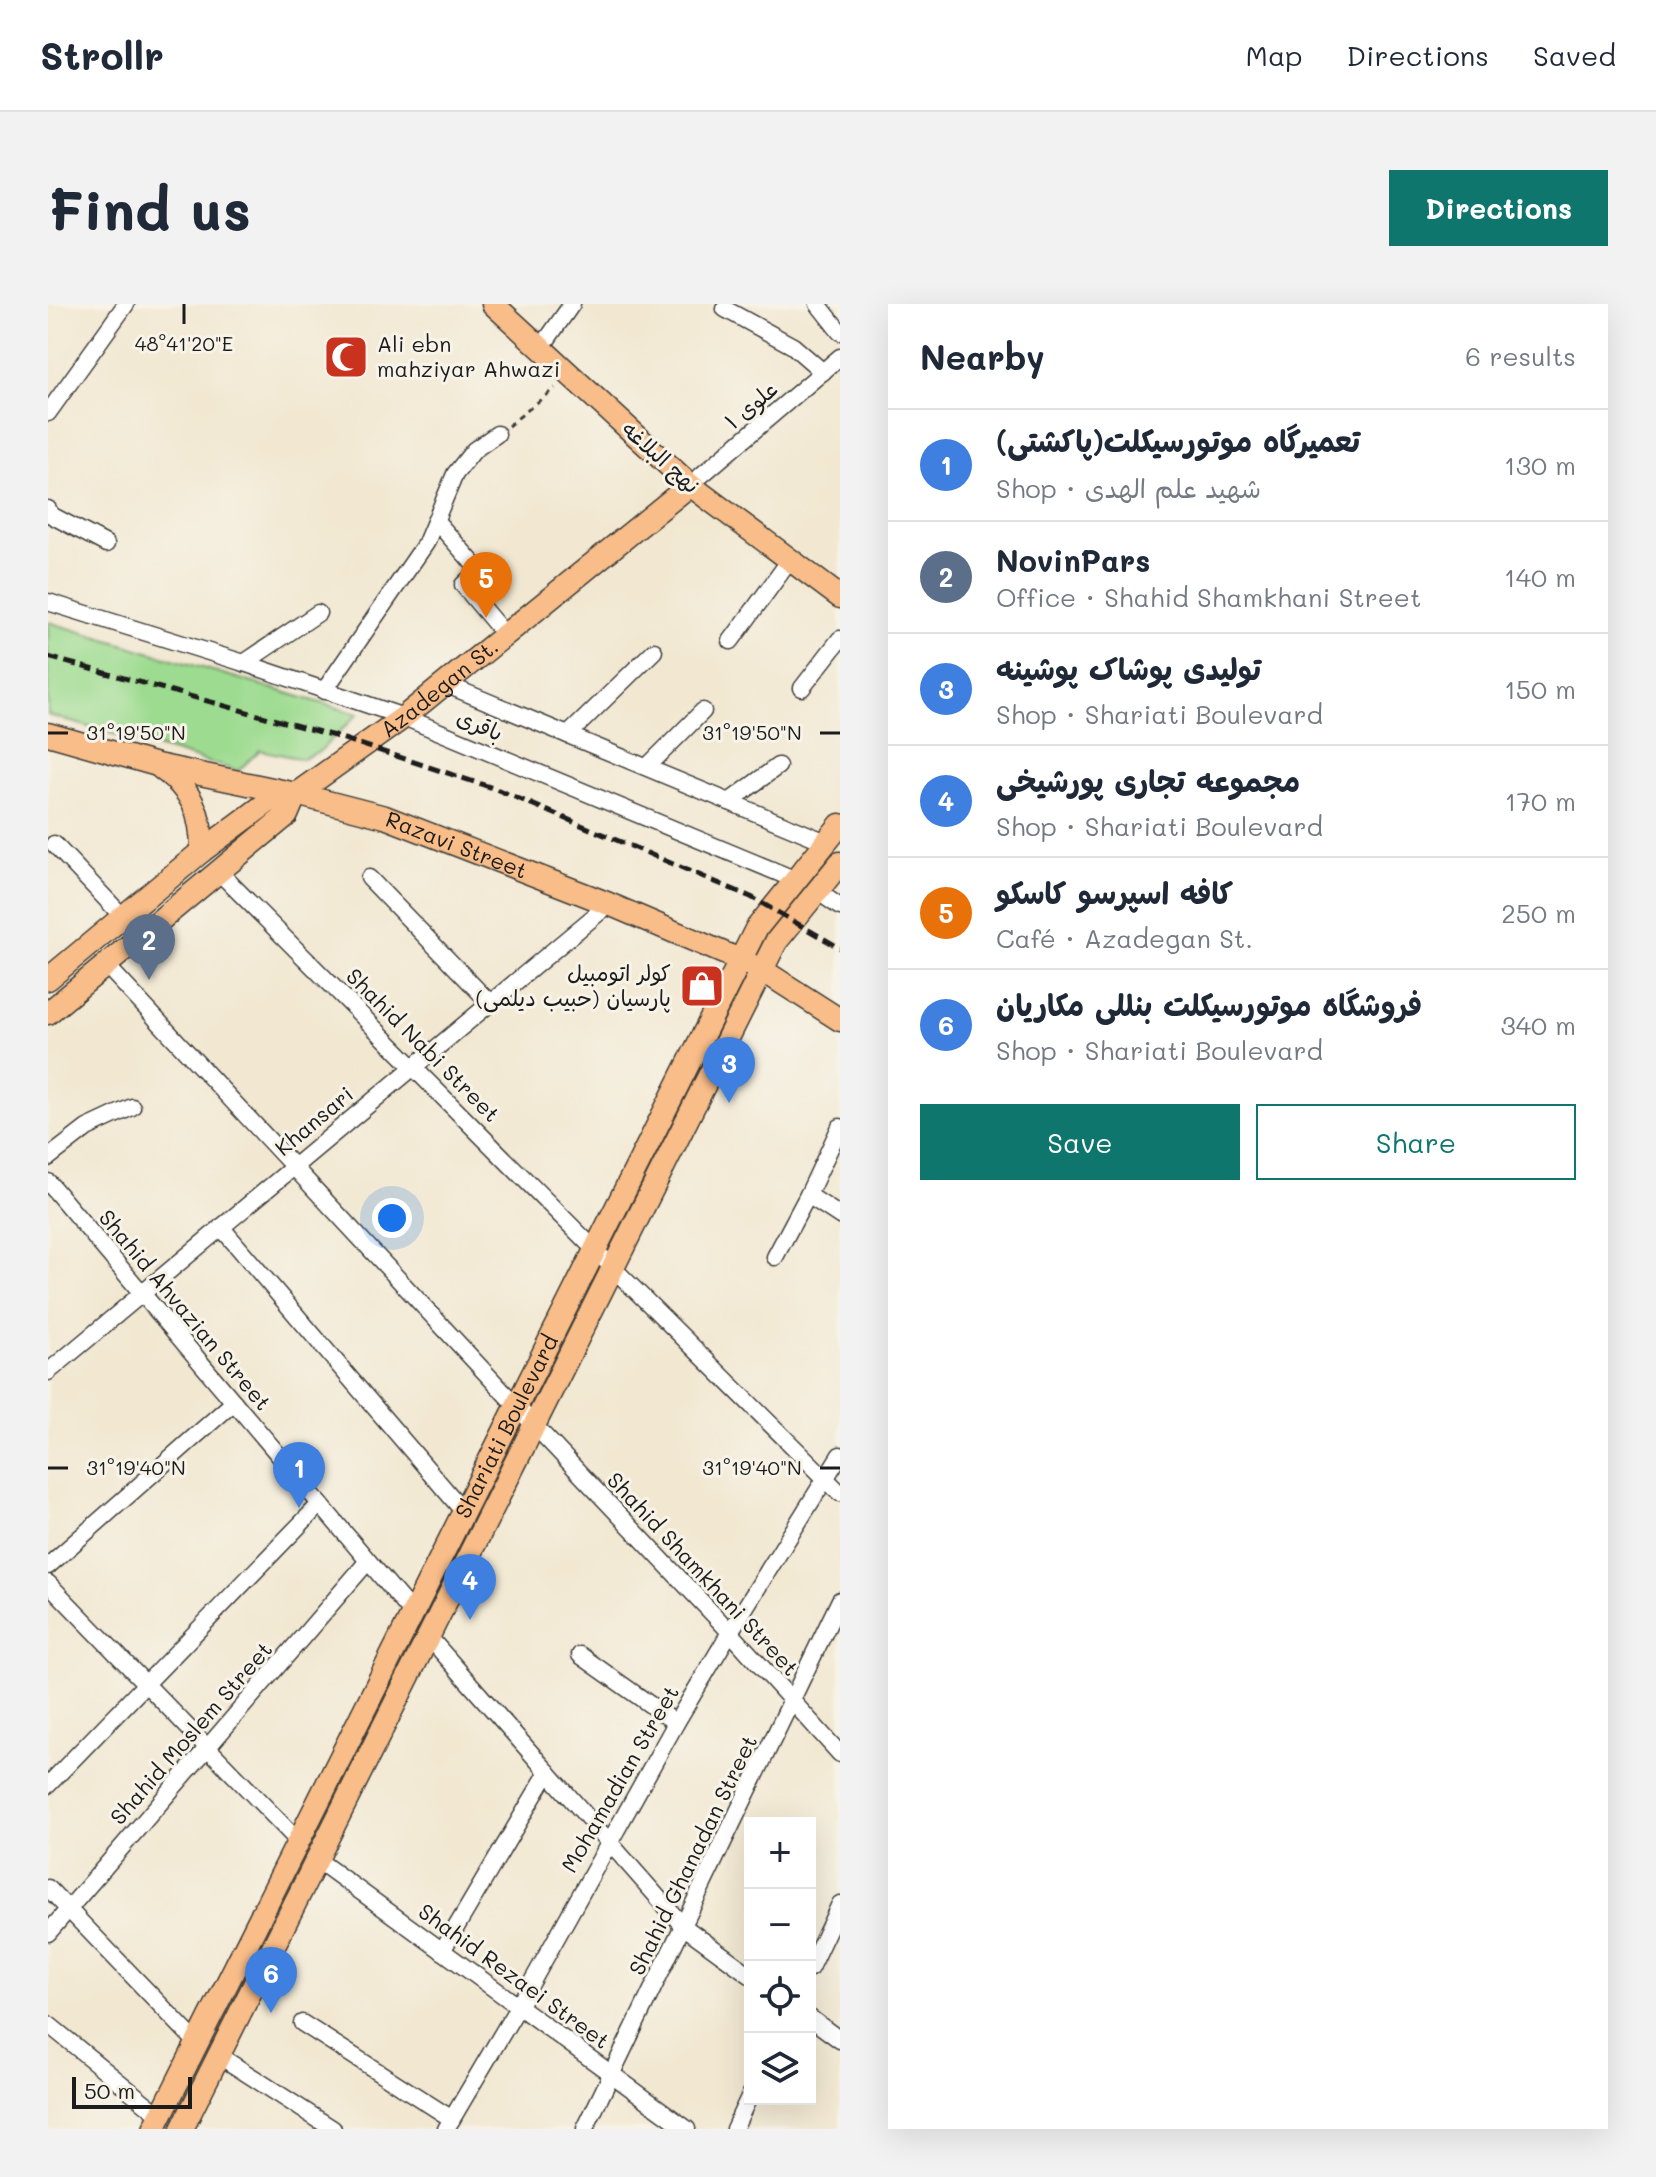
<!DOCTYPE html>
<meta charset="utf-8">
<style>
:root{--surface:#fff;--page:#f2f2f3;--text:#1f2937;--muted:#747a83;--line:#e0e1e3;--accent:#0f766e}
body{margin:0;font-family:Mali,"Playpen Sans Arabic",sans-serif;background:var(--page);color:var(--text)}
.controls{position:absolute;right:24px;bottom:24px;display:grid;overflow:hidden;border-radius:0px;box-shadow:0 8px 32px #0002}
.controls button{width:72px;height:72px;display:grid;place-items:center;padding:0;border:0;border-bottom:2px solid var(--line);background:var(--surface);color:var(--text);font:40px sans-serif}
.scale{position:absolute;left:24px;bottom:20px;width:120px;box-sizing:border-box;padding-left:8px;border:4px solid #1c1c1c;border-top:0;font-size:22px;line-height:28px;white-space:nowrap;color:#1c1c1c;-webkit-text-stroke:6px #f7f3e8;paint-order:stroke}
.you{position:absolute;left:344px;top:914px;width:28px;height:28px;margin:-20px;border:6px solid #fff;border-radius:50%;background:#1a73e8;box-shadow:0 0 0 12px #1a73e833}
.badge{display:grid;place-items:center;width:52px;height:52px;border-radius:50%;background:var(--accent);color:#fff;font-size:26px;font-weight:700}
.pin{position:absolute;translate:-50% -66px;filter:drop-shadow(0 2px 4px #0008)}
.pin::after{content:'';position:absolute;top:42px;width:28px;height:24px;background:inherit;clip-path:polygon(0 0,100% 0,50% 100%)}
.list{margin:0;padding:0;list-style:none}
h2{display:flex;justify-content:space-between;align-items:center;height:104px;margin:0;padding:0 32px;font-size:34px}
h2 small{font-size:26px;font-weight:400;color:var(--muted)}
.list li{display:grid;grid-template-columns:52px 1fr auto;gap:24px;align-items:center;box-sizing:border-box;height:112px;padding:0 32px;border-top:2px solid var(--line)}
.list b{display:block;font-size:30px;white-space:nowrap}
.list p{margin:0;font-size:26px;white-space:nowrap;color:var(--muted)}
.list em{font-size:26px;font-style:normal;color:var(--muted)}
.actions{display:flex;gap:16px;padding:24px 32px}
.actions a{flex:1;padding:18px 0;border:2px solid var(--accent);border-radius:0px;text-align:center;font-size:28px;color:var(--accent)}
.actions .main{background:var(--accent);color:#fff}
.icon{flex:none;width:44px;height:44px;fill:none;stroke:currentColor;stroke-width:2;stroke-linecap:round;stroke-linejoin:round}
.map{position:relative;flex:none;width:792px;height:1825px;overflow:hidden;border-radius:0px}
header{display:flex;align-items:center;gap:48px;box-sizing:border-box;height:112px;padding:0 40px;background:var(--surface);border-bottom:2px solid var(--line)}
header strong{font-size:38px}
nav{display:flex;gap:44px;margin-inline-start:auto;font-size:28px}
.intro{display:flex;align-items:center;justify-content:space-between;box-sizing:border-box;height:192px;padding:0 48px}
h1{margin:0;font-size:56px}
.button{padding:20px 36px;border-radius:0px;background:var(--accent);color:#fff;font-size:28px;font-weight:700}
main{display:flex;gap:48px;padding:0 48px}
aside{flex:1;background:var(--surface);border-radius:0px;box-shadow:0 8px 32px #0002}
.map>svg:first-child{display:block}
</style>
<header>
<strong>Strollr</strong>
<nav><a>Map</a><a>Directions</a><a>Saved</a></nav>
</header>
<div class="intro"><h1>Find us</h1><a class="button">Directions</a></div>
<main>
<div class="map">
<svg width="792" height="1825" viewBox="0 0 792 1825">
<rect width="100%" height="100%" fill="#f7f3e8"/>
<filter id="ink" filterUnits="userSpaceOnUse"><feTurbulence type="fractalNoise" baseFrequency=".0125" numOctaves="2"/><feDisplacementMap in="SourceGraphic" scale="16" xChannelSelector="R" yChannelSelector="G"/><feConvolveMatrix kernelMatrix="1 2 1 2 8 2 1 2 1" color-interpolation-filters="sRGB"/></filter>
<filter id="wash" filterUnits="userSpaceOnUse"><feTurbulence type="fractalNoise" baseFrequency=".006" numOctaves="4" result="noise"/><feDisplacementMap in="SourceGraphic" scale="32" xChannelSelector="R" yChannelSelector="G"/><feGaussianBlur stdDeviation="1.8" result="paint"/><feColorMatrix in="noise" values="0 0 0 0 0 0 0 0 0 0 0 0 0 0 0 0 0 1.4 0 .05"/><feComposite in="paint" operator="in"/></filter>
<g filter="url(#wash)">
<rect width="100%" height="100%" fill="#f2e8d2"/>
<path fill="#9ddb90" stroke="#5c7c56" stroke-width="2" d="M0,318L310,410L272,447L254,455L212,446L190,467L0,411Z"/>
</g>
<g filter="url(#ink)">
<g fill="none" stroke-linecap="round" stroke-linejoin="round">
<g stroke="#3c3b37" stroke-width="19">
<g id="minor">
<path d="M770,0L792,28"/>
<path d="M677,5L745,42L775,68"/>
<path d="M493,44L524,0"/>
<path d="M0,109L78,0"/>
<path d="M642,181L792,53"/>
<path d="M0,205L3,211L58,240"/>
<path d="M388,217L431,266L415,281L457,331"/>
<path d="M0,298L196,359L356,413L748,576"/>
<path d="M683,337L742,256"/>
<path d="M196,359L270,309"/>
<path d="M397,380L778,538"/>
<path d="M754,384L792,335"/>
<path d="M276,387L378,239L407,170L426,146L449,130"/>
<path d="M520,431L606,347"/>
<path d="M599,463L655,407"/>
<path d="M681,498L730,462"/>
<path d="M6,540L75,613"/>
<path d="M171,568L565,964L792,1189"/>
<path d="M321,574L442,699"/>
<path d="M769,587L792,603"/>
<path d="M58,661L486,1121L682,1328L792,1450"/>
<path d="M0,854L39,824L84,803"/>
<path d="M0,878L365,1310"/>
<path d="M760,891L792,912"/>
<path d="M173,923L416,1208"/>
<path d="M727,953L760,891L792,823"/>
<path d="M0,1068L561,600"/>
<path d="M0,1262L186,1098"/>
<path d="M0,1279L250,1537"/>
<path d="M380,1332L635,1622L702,1671"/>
<path d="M532,1351L628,1419"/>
<path d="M0,1481L272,1200"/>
<path d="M268,1555L639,1825"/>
<path d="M0,1584L149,1739"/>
<path d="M0,1629L320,1257"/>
<path d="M394,1647L500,1468"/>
<path d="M762,1664L792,1600"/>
<path d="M762,1714L792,1736"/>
<path d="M254,1719L404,1815"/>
<path d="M0,1720L113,1812"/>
<path d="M170,1751L285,1825"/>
<path d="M398,1825L470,1703L628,1419L682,1328L792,1151"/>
<path d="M537,1825L792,1296"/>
<path d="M686,1825L702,1791"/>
</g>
</g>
<g stroke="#3c3b37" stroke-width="25">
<g id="major">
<path d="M445,0L642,181L792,293"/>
<path id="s1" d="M0,430L109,461L248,490L337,513L561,600L692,656L714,666L792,716"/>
<path d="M113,464C144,486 154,510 154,547"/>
<path id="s2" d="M0,675L154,547L220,498L248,490L356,413L642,181"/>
<path d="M0,709L239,511L248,490"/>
<path id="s3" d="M106,1825L708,625L792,521"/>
<path d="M134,1825L728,638L792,559"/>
</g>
</g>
<path stroke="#3c3b37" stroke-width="3" stroke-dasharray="6 6" stroke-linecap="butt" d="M460,122L507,84"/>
<use href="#minor" stroke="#fff" stroke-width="16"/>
<use href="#major" stroke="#f8bd88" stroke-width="22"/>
<path stroke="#1c1c1c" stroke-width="5" stroke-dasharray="12 6" stroke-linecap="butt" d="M0,353L290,433L448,485L703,593L792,644"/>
</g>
</g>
<path fill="none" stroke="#1c1c1c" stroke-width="3" d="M136,0V20M0,429H20M772,429H792M0,1164H20M772,1164H792"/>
<defs>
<g id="mosque-square" transform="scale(2.3)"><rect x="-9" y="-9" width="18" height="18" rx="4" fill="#c8321e" stroke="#f7f3e8"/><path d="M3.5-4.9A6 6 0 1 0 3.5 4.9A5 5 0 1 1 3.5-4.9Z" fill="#fff"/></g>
<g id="shop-square" transform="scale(2.3)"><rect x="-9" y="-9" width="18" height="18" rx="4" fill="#c8321e" stroke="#f7f3e8"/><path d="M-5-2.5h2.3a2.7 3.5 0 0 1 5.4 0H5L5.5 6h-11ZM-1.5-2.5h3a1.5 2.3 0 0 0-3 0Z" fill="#fff"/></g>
</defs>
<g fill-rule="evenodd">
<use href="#mosque-square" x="298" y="53"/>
<use href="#shop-square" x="654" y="682"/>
</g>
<g text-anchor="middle" stroke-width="6" stroke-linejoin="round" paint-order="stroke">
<g font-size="22" fill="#1c1c1c" stroke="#f7f3e8" text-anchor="start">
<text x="329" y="48">Ali ebn<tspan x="329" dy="25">mahziyar Ahwazi</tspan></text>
<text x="623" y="677" text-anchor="end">کولر اتومبیل<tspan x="623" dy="25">پارسیان (حبیب دیلمی)</tspan></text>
</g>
<g font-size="22" fill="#1c1c1c" stroke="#f7f3e8">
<text transform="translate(703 101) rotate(-40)" y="8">علوی ۱</text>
<text transform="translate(613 153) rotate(42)" y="8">نهج البلاغه</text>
<text dy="8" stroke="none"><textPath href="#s2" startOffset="490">Azadegan St.</textPath></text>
<text transform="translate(432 421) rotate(23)" y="8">باقری</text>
<text dy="8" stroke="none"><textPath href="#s1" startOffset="424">Razavi Street</textPath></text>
<text transform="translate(375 741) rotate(45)" y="8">Shahid Nabi Street</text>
<text transform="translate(266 817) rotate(-40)" y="8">Khansari</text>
<text transform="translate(137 1006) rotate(50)" y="8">Shahid Ahvazian Street</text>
<text dy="8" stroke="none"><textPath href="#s3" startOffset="786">Shariati Boulevard</textPath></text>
<text transform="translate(655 1270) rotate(47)" y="8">Shahid Shamkhani Street</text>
<text transform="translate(143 1429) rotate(-49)" y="8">Shahid Moslem Street</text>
<text transform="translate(572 1475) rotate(-60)" y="8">Mohamadian Street</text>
<text transform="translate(645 1551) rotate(-64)" y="8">Shahid Ghanadan Street</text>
<text transform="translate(466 1672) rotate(36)" y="8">Shahid Rezaei Street</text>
</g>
</g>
<g font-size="20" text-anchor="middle" fill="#1c1c1c" stroke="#f7f3e8" stroke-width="6" stroke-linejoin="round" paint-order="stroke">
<text x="136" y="47">48°41'20"E</text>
<text x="88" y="436">31°19'50"N</text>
<text x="704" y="436">31°19'50"N</text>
<text x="88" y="1171">31°19'40"N</text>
<text x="704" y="1171">31°19'40"N</text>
</g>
</svg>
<div class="controls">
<button>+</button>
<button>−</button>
<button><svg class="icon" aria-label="locate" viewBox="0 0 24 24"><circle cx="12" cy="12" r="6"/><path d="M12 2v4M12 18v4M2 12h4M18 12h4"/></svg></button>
<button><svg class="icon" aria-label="layers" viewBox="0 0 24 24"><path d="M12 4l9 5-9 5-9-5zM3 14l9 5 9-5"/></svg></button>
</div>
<div class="scale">50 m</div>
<div class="you"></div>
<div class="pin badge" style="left:251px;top:1204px;background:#3f7fe0">1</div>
<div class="pin badge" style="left:101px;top:676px;background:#5c6f8a">2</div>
<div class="pin badge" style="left:681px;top:799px;background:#3f7fe0">3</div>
<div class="pin badge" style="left:422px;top:1316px;background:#3f7fe0">4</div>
<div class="pin badge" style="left:438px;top:314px;background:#e8710a">5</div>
<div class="pin badge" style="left:223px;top:1709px;background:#3f7fe0">6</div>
</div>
<aside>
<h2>Nearby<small>6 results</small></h2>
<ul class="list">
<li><span class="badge" style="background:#3f7fe0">1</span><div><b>تعمیرگاه موتورسیکلت(پاکشتی)</b><p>Shop · شهید علم الهدی</p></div><em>130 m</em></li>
<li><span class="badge" style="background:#5c6f8a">2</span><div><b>NovinPars</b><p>Office · Shahid Shamkhani Street</p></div><em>140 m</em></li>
<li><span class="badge" style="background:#3f7fe0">3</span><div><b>تولیدی پوشاک پوشینه</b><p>Shop · Shariati Boulevard</p></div><em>150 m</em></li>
<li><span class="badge" style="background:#3f7fe0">4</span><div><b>مجموعه تجاری پورشیخی</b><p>Shop · Shariati Boulevard</p></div><em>170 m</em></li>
<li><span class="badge" style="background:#e8710a">5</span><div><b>کافه اسپرسو کاسکو</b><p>Café · Azadegan St.</p></div><em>250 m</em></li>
<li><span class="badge" style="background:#3f7fe0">6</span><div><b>فروشگاه موتورسیکلت بنللی مکاریان</b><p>Shop · Shariati Boulevard</p></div><em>340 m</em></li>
</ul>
<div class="actions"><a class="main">Save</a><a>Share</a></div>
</aside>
</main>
